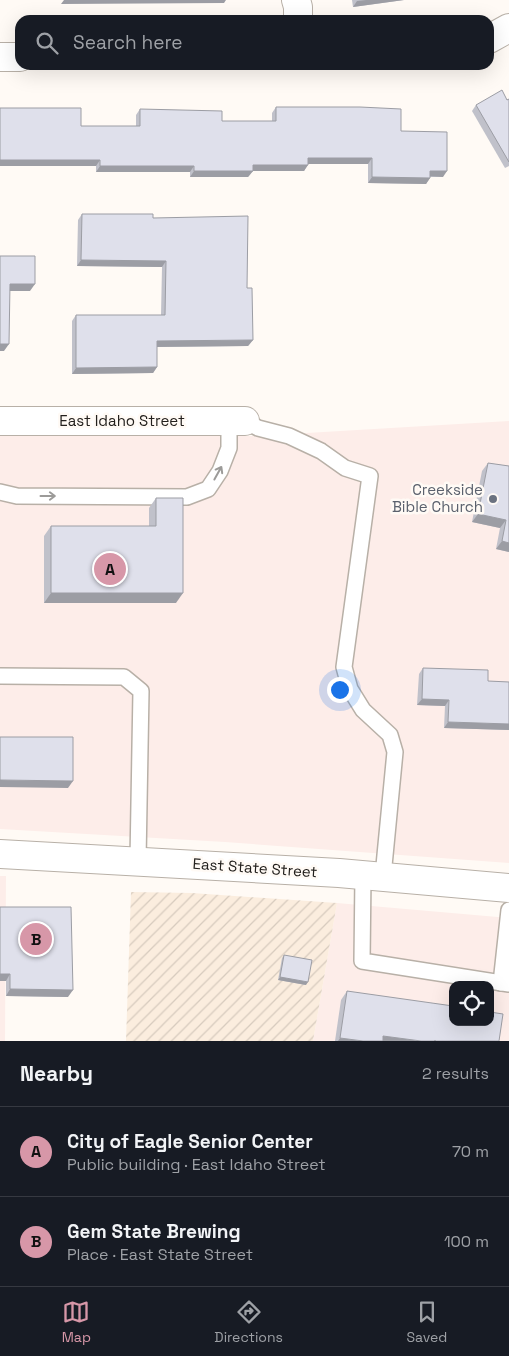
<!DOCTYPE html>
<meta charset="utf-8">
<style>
:root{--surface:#171b24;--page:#20242c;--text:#f1f3f6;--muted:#9ea1a6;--line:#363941;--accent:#d797a8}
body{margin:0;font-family:"Space Grotesk",sans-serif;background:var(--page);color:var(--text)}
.controls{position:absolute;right:15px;bottom:15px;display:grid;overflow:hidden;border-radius:10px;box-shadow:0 5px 20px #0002}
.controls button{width:45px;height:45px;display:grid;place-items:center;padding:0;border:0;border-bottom:1px solid var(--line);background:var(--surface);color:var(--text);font:25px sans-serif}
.you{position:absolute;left:339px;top:689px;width:18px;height:18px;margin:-12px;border:4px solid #fff;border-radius:50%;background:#1a73e8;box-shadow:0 0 0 8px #1a73e833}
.badge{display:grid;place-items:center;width:32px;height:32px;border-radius:50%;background:var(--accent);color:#111;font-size:16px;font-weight:700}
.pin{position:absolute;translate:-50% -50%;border:2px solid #fff;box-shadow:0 1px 5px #0006}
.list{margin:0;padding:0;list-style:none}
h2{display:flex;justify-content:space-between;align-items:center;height:65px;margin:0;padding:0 20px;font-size:21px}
h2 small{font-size:16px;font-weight:400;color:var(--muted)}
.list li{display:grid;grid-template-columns:32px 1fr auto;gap:15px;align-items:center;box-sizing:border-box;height:90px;padding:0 20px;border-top:1px solid var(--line)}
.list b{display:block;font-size:19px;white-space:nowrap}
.list p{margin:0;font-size:16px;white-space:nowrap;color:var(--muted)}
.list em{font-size:16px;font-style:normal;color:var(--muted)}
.icon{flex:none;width:28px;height:28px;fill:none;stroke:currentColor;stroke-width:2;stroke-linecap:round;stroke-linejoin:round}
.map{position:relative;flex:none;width:509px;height:1041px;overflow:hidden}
.search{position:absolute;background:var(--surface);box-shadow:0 5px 20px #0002;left:15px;right:15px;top:15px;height:55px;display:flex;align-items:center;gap:12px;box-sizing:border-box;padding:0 18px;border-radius:15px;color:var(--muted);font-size:19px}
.sheet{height:245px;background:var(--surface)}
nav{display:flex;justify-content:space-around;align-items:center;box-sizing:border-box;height:70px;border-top:1px solid var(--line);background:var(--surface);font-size:14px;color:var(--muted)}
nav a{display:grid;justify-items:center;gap:2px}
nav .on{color:var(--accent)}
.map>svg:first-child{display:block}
</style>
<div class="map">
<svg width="509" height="1041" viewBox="0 0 509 1041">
<defs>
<pattern id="industrial-furrows" width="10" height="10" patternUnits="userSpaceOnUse" patternTransform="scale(1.25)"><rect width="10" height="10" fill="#fbedde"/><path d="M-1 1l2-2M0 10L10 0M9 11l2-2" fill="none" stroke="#d7cbbe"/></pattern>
</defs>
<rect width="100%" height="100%" fill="#fffaf5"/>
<g fill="#fdede9" fill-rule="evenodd">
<path d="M509,421V863L225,842L0,829V435L256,436Z"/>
<path d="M0,876H6L5,1041H0Z"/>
<path d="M337,903L509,918V1041H313ZM453,985H490V1022H453Z"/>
</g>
<path fill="url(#industrial-furrows)" d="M131,892L192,893L337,903L313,1041H126Z"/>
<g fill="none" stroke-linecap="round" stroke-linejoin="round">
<g stroke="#b8b0a7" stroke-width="18">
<g id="lane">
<path d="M245,421L258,428L289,436L321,451L345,468L370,476L344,667L350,689L363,710L390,735L395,752L383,876"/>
<path d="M0,492L17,496L187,497L208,489L220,471L229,448V421"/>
<path d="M0,676L124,677L141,691L138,860"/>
<path d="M363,875L362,961L509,984"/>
<path d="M501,983L509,910"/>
</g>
</g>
<g stroke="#b8b0a7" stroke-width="30">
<g id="street">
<path d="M296,0L298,7V20"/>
<path d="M489,39L509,28"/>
<path d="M0,57H20"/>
<path d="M0,421H245"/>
</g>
</g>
<g stroke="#b8b0a7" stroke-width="30">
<path id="secondary" d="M0,854L339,873L509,888"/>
</g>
<use href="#lane" stroke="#fff" stroke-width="15"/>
<use href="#street" stroke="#fff" stroke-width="28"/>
<use href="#secondary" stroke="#fff" stroke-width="28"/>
</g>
<g fill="#c0c1ca">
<path d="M352,0H404L353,7Z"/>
<path d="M509,99V166L505,168L472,111L476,105Z"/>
<path d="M276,107L401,131L443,177H430V178L426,184L368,183V164H308L304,171H253L248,177H190V172H96V166H0L81,126H136V115L140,109L222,121H272V113Z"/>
<path d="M82,214L153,218L247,288L253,340L248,346L157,347V367L153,373L72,374V321L76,315H161L162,267L77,266L78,220Z"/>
<path d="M488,463L509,466V552L496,549L500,528L472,522L482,471Z"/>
<path d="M156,498L176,603H44V536L51,526H149V508Z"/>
<path d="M423,668L488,681L509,682V730L444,728L445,706L417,705L419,674Z"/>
<path d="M0,907L68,997L6,996V981H0Z"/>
<path d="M284,955L306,985L278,980L282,958Z"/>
<path d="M347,991L499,1041H335L341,1000Z"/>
</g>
<g fill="#9c9da4">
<path d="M64,0H226L224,3L61,4Z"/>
<path d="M366,0H404L353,7L357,1Z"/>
<path d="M308,158H372L368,164H304Z"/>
<path d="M0,160H100L96,166H0Z"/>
<path d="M253,165H308L304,171H248Z"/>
<path d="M100,166H194L190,172H96Z"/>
<path d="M194,171H253L248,177H190Z"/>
<path d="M430,171H447L443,177L426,176Z"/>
<path d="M372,177L430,178L426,184L368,183Z"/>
<path d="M81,260L166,261L162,267L77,266Z"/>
<path d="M10,284H35L30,291H5Z"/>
<path d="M253,340L248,346L153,347L157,341Z"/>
<path d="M0,344H9L4,351H0Z"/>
<path d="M157,367L153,373L72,374L76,368Z"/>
<path d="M478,514L506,520L500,528L472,522Z"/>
<path d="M502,541L509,543V552L496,549Z"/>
<path d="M51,593H183L176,603H44Z"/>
<path d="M422,699L449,700L445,706L417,705Z"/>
<path d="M448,722L509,724V730L444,728Z"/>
<path d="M0,780L73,781L68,788L0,787Z"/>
<path d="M0,974H10L6,981H0Z"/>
<path d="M280,977L308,982L306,985L278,980Z"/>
<path d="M10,989L73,990L68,997L6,996Z"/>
<path d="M383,1036L421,1041H380Z"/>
<path d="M340,1038L363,1041H338Z"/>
</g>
<g fill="#dfe0eb" stroke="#9c9da4">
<path d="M502,90L507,100L509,99V162L476,105Z"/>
<path d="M276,107H360L401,109V131L447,132V171H430V178L372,177V158H308V165H253V171H194V166H100V160H0V108H81V126H140V109L222,111V121H276Z"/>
<path d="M82,214H153V218L248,216L247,288H252L253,340L157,341V367L76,368V315H165L166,261L81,260Z"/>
<path d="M0,256H35V284H10L9,344H0Z"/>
<path d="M488,463L509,466V543L502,541L506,520L478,514Z"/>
<path d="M156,498H183V593H51V526H156Z"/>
<path d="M423,668L488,670V681L509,682V724L448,722L449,700L422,699Z"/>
<path d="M0,737H73V781L0,780Z"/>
<path d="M0,907H71L73,990L10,989V974H0Z"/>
<path d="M284,955L312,960L308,982L280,977Z"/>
<path d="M347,991L453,1006V1022H490V1012L503,1014L499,1041H435V1040V1041H421L383,1036V1041H363L340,1038Z"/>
</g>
<defs><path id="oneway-shaft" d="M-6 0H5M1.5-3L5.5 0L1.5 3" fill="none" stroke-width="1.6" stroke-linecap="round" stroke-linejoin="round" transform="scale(1.25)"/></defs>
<g stroke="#9c9b99">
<use href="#oneway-shaft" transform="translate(218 473) rotate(-61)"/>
<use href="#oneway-shaft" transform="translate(48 496)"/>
</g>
<circle fill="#6b7280" stroke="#fffaf5" stroke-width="2" cx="493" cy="499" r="5"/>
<g text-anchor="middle" stroke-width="5" stroke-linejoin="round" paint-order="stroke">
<g font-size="15" fill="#23201d" stroke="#fffaf5">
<text x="122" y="426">East Idaho Street</text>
<text transform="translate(255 868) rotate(4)" y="5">East State Street</text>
</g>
<g font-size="15" fill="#5b616d" stroke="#fffaf5" text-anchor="end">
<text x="483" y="495">Creekside<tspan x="483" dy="17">Bible Church</tspan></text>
</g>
</g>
</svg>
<div class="controls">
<button><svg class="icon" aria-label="locate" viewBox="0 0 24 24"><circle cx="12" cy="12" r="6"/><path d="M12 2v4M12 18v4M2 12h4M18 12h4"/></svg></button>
</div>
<div class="you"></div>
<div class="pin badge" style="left:110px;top:569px">A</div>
<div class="pin badge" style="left:36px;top:939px">B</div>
<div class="search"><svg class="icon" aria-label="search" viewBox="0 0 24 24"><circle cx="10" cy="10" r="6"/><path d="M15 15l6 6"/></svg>Search here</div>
</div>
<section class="sheet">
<h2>Nearby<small>2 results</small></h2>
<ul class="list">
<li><span class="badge">A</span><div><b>City of Eagle Senior Center</b><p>Public building · East Idaho Street</p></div><em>70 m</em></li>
<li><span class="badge">B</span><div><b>Gem State Brewing</b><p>Place · East State Street</p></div><em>100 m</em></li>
</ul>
</section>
<nav>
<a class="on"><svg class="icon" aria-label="map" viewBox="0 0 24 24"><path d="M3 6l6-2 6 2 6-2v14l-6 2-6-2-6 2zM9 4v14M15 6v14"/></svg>Map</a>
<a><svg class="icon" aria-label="directions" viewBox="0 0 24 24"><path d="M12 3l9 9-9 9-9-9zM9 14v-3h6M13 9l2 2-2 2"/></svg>Directions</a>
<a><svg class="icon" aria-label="saved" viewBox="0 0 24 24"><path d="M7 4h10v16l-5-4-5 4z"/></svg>Saved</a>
</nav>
